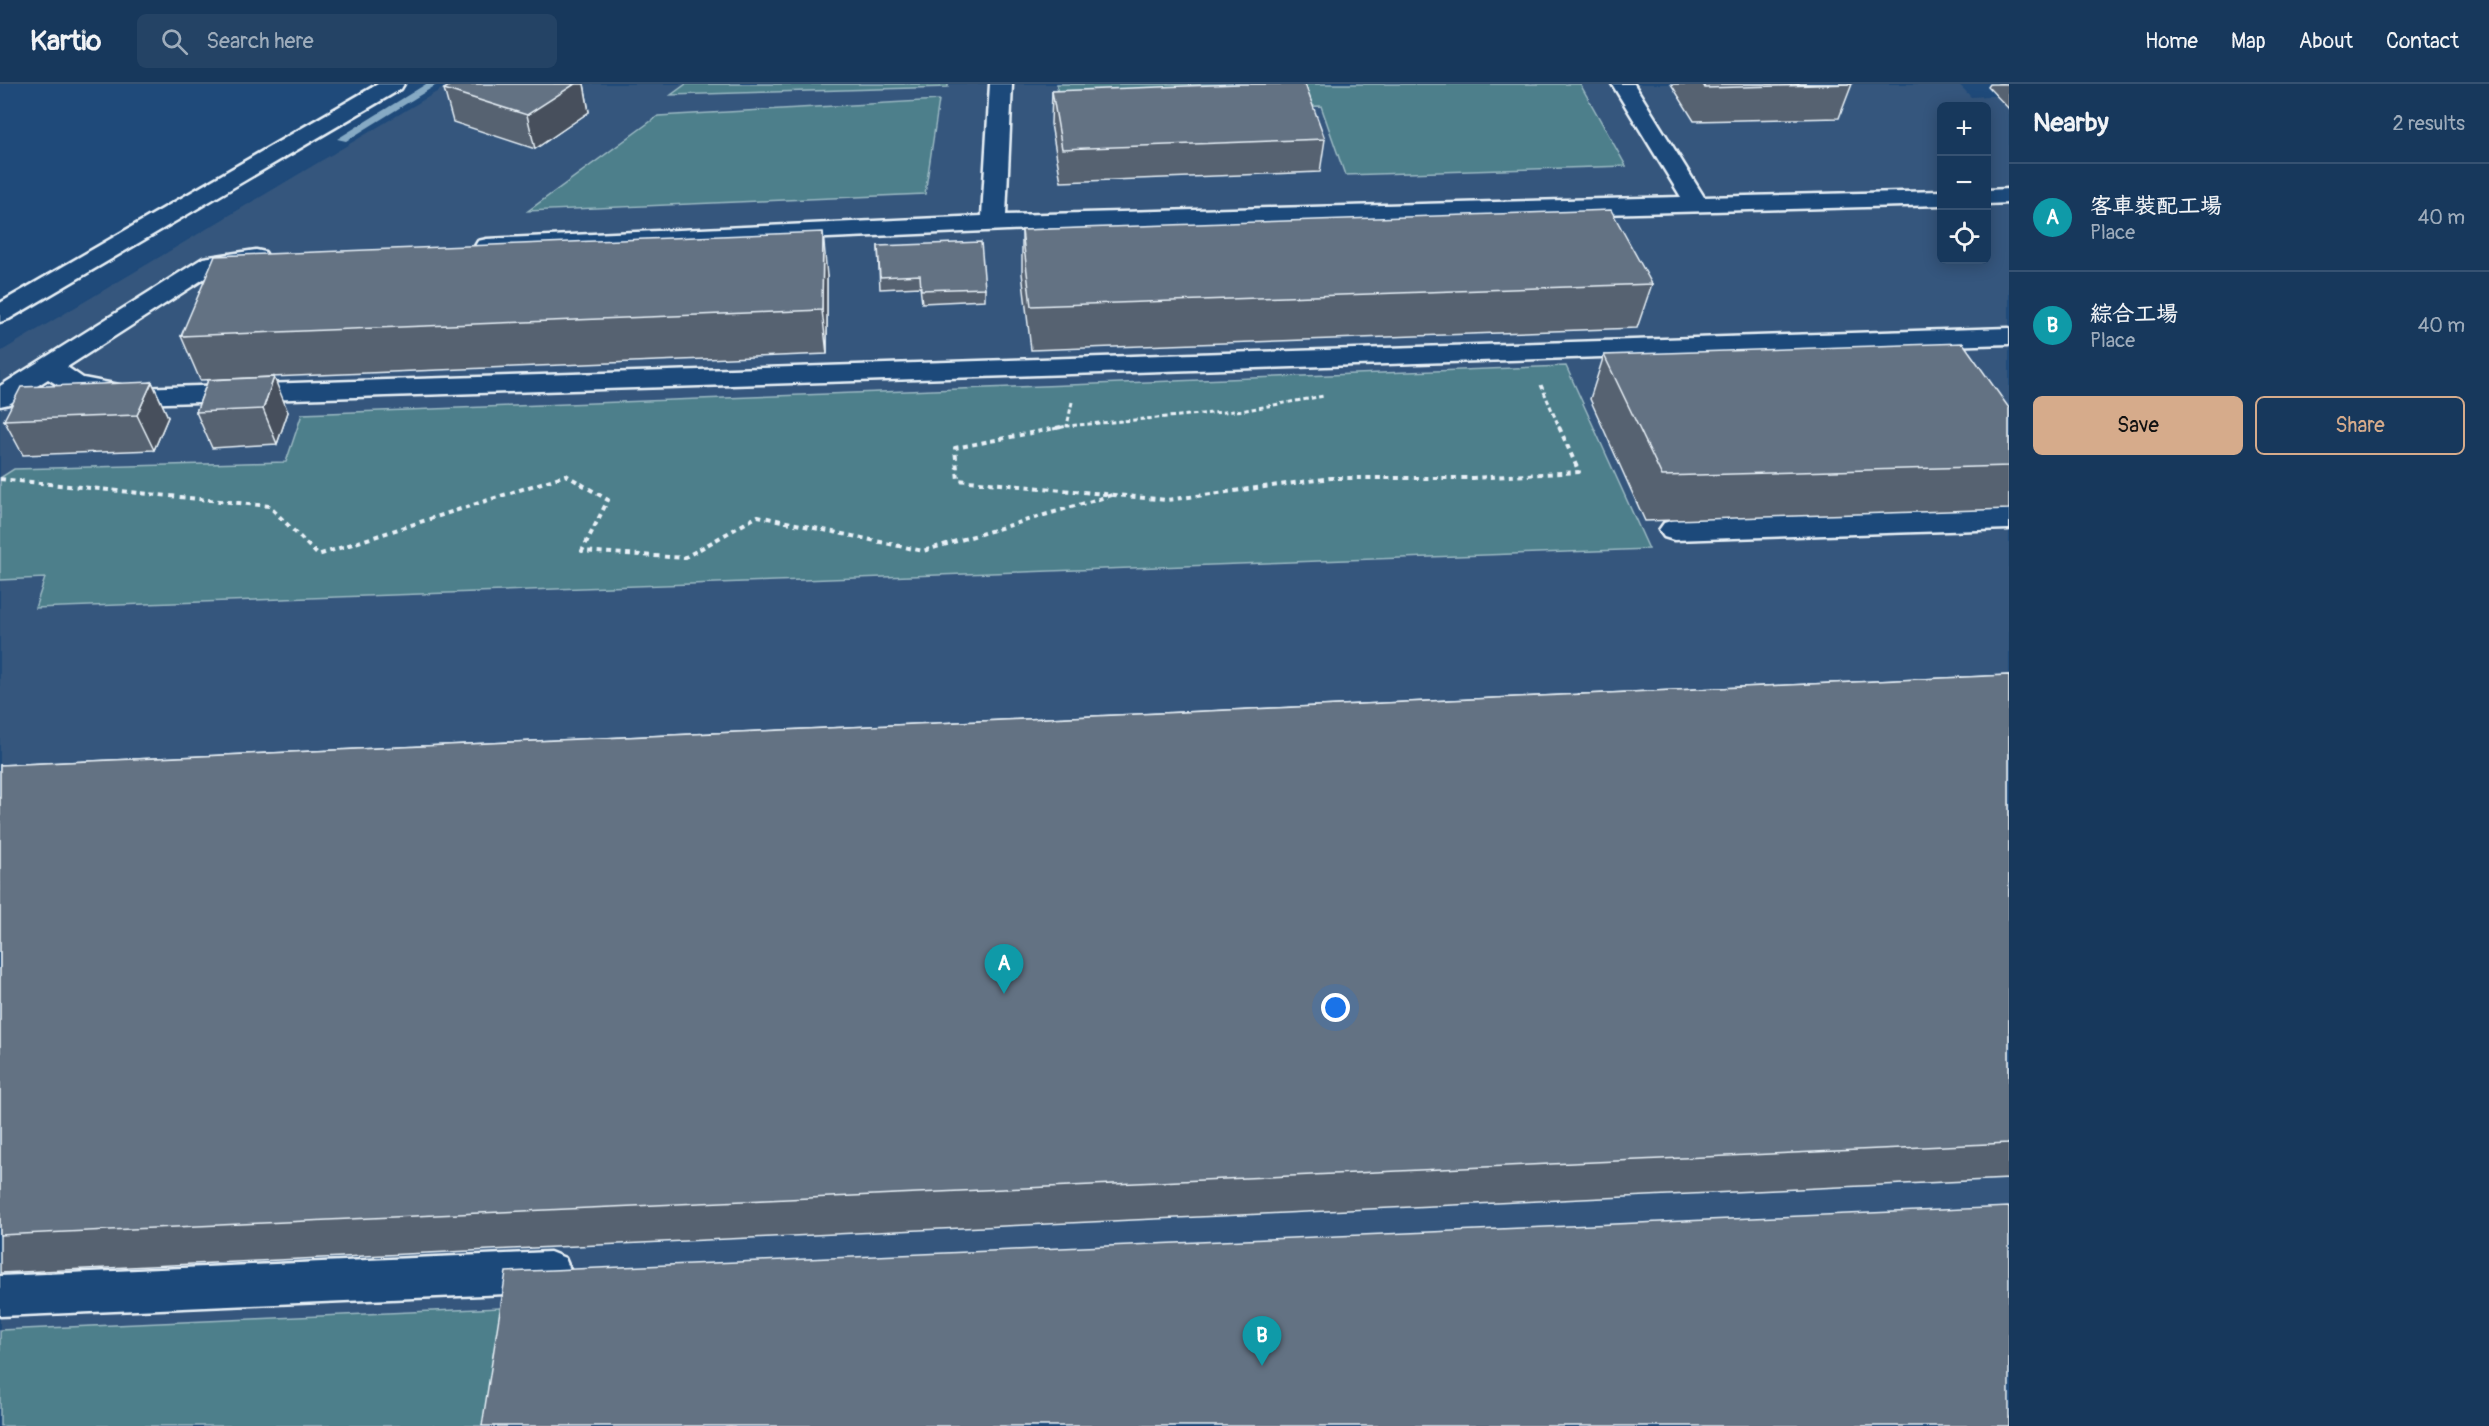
<!DOCTYPE html>
<meta charset="utf-8">
<style>
:root{--surface:#17385c;--page:#244365;--text:#f1f3f6;--muted:#9eacbb;--line:#365272;--accent:#d6ab8b}
body{margin:0;font-family:Pangolin,"LXGW WenKai TC",sans-serif;background:var(--page);color:var(--text)}
.controls{position:absolute;right:18px;top:18px;display:grid;overflow:hidden;border-radius:9px;box-shadow:0 3px 15px #0003}
.controls button{width:54px;height:54px;display:grid;place-items:center;padding:0;border:0;border-bottom:2px solid var(--line);background:var(--surface);color:var(--text);font:30px sans-serif}
.you{position:absolute;left:1336px;top:924px;width:21px;height:21px;margin:-15px;border:4px solid #fff;border-radius:50%;background:#1a73e8;box-shadow:0 0 0 9px #1a73e833}
.badge{display:grid;place-items:center;width:39px;height:39px;border-radius:50%;background:var(--accent);color:#fff;font-size:20px;font-weight:700}
.pin{position:absolute;translate:-50% -50px;filter:drop-shadow(0 2px 3px #0008)}
.pin::after{content:'';position:absolute;top:32px;width:21px;height:18px;background:inherit;clip-path:polygon(0 0,100% 0,50% 100%)}
.list{margin:0;padding:0;list-style:none}
h2{display:flex;justify-content:space-between;align-items:center;height:78px;margin:0;padding:0 24px;font-size:26px}
h2 small{font-size:20px;font-weight:400;color:var(--muted)}
.list li{display:grid;grid-template-columns:39px 1fr auto;gap:18px;align-items:center;box-sizing:border-box;height:108px;padding:0 24px;border-top:2px solid var(--line)}
.list b{display:block;font-size:22px;white-space:nowrap}
.list p{margin:0;font-size:20px;white-space:nowrap;color:var(--muted)}
.list em{font-size:20px;font-style:normal;color:var(--muted)}
.actions{display:flex;gap:12px;padding:18px 24px}
.actions a{flex:1;padding:14px 0;border:2px solid var(--accent);border-radius:9px;text-align:center;font-size:21px;color:var(--accent)}
.actions .main{background:var(--accent);color:#111}
.icon{flex:none;width:33px;height:33px;fill:none;stroke:currentColor;stroke-width:2;stroke-linecap:round;stroke-linejoin:round}
.map{position:relative;flex:none;width:2009px;height:1342px;overflow:hidden}
header{display:flex;align-items:center;gap:36px;box-sizing:border-box;height:84px;padding:0 30px;background:var(--surface);border-bottom:2px solid var(--line)}
header strong{font-size:28px}
nav{display:flex;gap:33px;margin-inline-start:auto;font-size:21px}
.search{width:420px;height:54px;background:var(--page);display:flex;align-items:center;gap:15px;box-sizing:border-box;padding:0 21px;border-radius:9px;color:var(--muted);font-size:22px}
main{display:flex}
aside{flex:1;background:var(--surface)}
.map>svg:first-child{display:block}
</style>
<header>
<strong>Kartio</strong>
<div class="search"><svg class="icon" aria-label="search" viewBox="0 0 24 24"><circle cx="10" cy="10" r="6"/><path d="M15 15l6 6"/></svg>Search here</div>
<nav><a>Home</a><a>Map</a><a>About</a><a>Contact</a></nav>
</header>
<main>
<div class="map">
<svg width="2009" height="1342" viewBox="0 0 2009 1342">
<rect width="100%" height="100%" fill="#1f4a7a"/>
<filter id="ink" filterUnits="userSpaceOnUse"><feTurbulence type="fractalNoise" baseFrequency=".0167" numOctaves="2"/><feDisplacementMap in="SourceGraphic" scale="12" xChannelSelector="R" yChannelSelector="G"/><feConvolveMatrix kernelMatrix="1 2 1 2 8 2 1 2 1" color-interpolation-filters="sRGB"/></filter>
<g filter="url(#ink)">
<path fill="#34567d" fill-rule="evenodd" d="M450,0H1959L1971,13L2009,11V1342H0V268ZM1942,22H1986V176H1942Z"/>
<g fill="#4d7f8b" stroke="#9ab8c2" stroke-width="1.5">
<path d="M686,0H948V3L671,11Z"/>
<path d="M1057,0H1580L1626,82L1345,91L1321,22L1059,28Z"/>
<path d="M939,16L925,110L528,127L658,32Z"/>
<path d="M1566,282L1649,465L35,524L45,494L0,496V394L14,385L286,378L302,330Z"/>
<path d="M525,1223L507,1342H0V1246Z"/>
</g>
<g fill="none" stroke-linecap="round" stroke-linejoin="round">
<path fill="#86aac4" fill-rule="evenodd" d="M426,0H438L346,57L337,55Z"/>
<g stroke="#e8f1f8" stroke-width="5">
<g id="minor">
<path d="M378,0H404L401,5L9,235L0,238V219Z"/>
<path d="M990,0H1012L1006,131L1681,113L1612,0H1634L1704,113L1942,107V121L1032,145L487,169L478,167L475,162L478,157L487,155L982,132Z"/>
<path d="M2009,105V119L1986,120V106Z"/>
<path d="M256,166L265,168L268,173L265,178L219,185L67,283L83,294L135,304L2009,244V260L135,320L66,306L48,295L9,320L0,322V302L203,174Z"/>
<path d="M2009,425V445L1674,456L1664,453L1659,446L1664,439L1674,436Z"/>
<path d="M550,1168L565,1174L571,1188L565,1202L550,1208L0,1232V1192Z"/>
</g>
</g>
<g stroke="#e8f1f8" stroke-width="3" stroke-dasharray="4.5 3" stroke-linecap="butt">
<path d="M1541,301L1560,345"/>
<path d="M1072,318L1067,342L1246,326L1324,312"/>
<path d="M1053,345L1067,342"/>
</g>
<g stroke="#e8f1f8" stroke-width="4" stroke-dasharray="5 4.5" stroke-linecap="butt">
<path d="M1061,343L955,364L958,396L1167,416L1331,394H1473L1579,388L1559,343"/>
<path d="M0,395L269,422L318,471L566,391L608,416L582,467L684,474L758,432L923,467L1112,411"/>
</g>
<use href="#minor" fill="#1f4a7a" fill-rule="evenodd"/>
</g>
<g fill="#566271" stroke="#e8f1f8" stroke-width="1.5">
<path d="M584,0L589,28L535,65L453,38L444,5Z"/>
<path d="M1671,0H1852L1839,34L1694,37Z"/>
<path d="M1990,0H2009V25L1988,3Z"/>
<path d="M1052,7L1325,55L1320,88L1061,98L1051,40Z"/>
<path d="M1022,146L1652,200L1637,244L1031,266L1022,189Z"/>
<path d="M878,162L985,204V216L922,219L920,203L880,205Z"/>
<path d="M827,192V270L200,296L181,252Z"/>
<path d="M1604,271L2009,324V425L1645,437L1590,315Z"/>
<path d="M208,296L288,328L277,360L212,364L196,328Z"/>
<path d="M152,298L168,333L154,366L23,371L4,336Z"/>
<path d="M2009,591V1095L0,1189V681Z"/>
</g>
<g fill="#46505c" stroke="#e8f1f8" stroke-width="1.5">
<path d="M554,0H584L589,28L535,65L527,31Z"/>
<path d="M823,148L827,192V270L822,226Z"/>
<path d="M274,293L288,328L277,360L263,325Z"/>
<path d="M152,298L168,333L154,366L137,331Z"/>
</g>
<g fill="#647283" stroke="#e8f1f8" stroke-width="1.5">
<path d="M452,0H575L527,31L444,5Z"/>
<path d="M1239,0H1305L1325,55L1062,65L1052,7Z"/>
<path d="M1703,0H1852L1705,4Z"/>
<path d="M1611,126L1652,200L1031,222L1022,146Z"/>
<path d="M823,148L822,226L181,252L215,172Z"/>
<path d="M981,158L985,204L921,206L920,191L880,193L878,162Z"/>
<path d="M1963,259L2009,324V382L1662,392L1604,271Z"/>
<path d="M274,293L263,325L196,328L208,296Z"/>
<path d="M152,298L137,331L4,336L21,303Z"/>
<path d="M2009,591V1059L0,1151V681Z"/>
<path d="M2009,1123V1342H482L506,1188Z"/>
</g>
</g>
</svg>
<div class="controls">
<button>+</button>
<button>−</button>
<button><svg class="icon" aria-label="locate" viewBox="0 0 24 24"><circle cx="12" cy="12" r="6"/><path d="M12 2v4M12 18v4M2 12h4M18 12h4"/></svg></button>
</div>
<div class="you"></div>
<div class="pin badge" style="left:1004px;top:910px;background:#0f9aa8">A</div>
<div class="pin badge" style="left:1262px;top:1282px;background:#0f9aa8">B</div>
</div>
<aside>
<h2>Nearby<small>2 results</small></h2>
<ul class="list">
<li><span class="badge" style="background:#0f9aa8">A</span><div><b>客車裝配工場</b><p>Place</p></div><em>40 m</em></li>
<li><span class="badge" style="background:#0f9aa8">B</span><div><b>綜合工場</b><p>Place</p></div><em>40 m</em></li>
</ul>
<div class="actions"><a class="main">Save</a><a>Share</a></div>
</aside>
</main>
